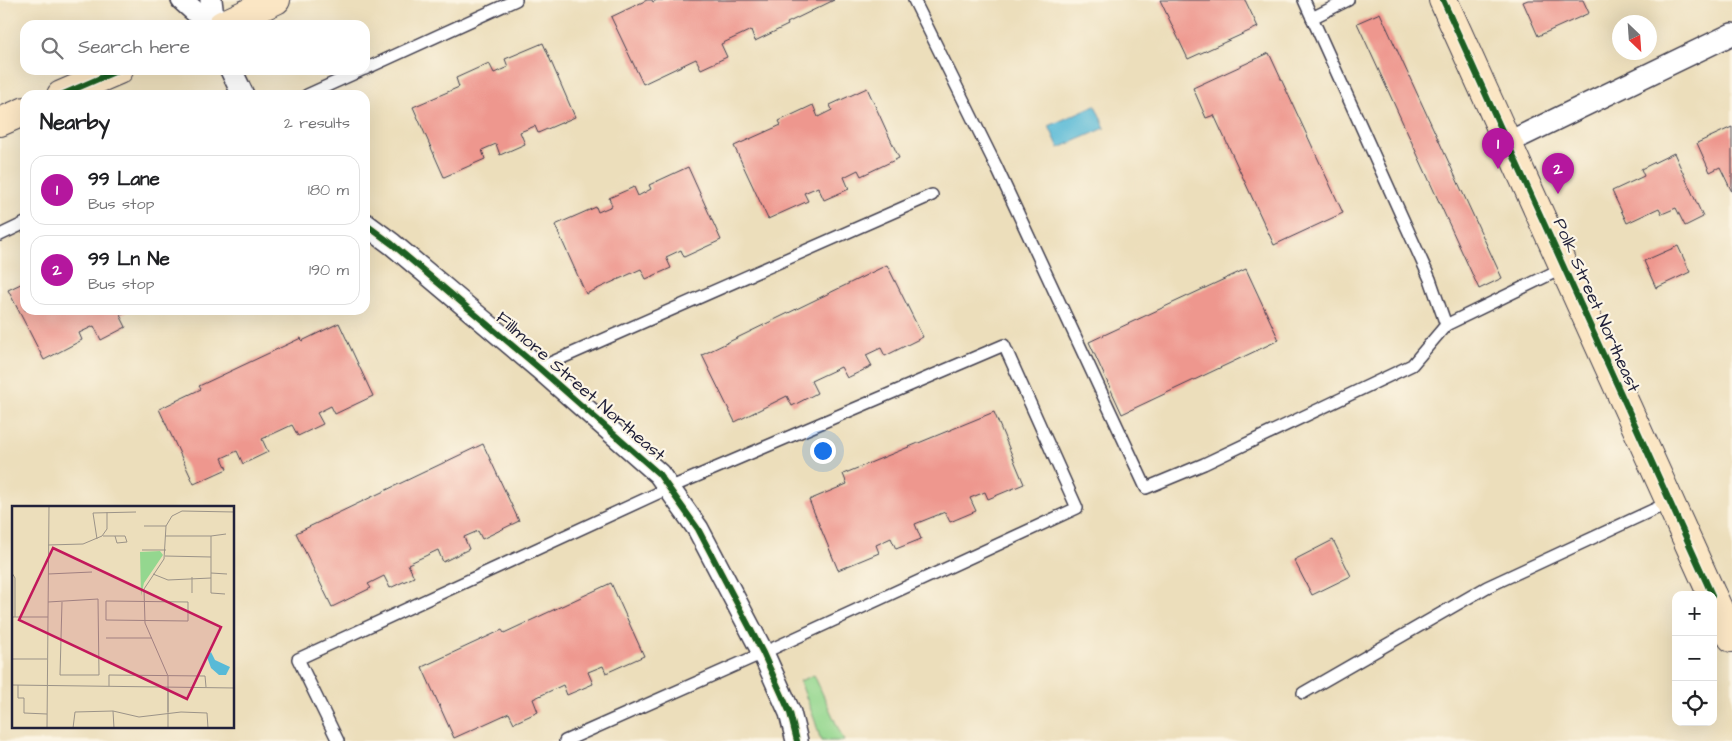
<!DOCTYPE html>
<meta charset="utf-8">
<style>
:root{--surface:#fff;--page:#f6f6f6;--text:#202124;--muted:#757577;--line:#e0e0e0;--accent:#b5179e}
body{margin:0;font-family:"Architects Daughter",sans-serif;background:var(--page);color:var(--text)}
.controls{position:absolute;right:15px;bottom:15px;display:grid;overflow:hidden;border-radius:10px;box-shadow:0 5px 20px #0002}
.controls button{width:45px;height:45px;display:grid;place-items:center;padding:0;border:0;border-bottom:1px solid var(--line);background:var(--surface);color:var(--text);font:25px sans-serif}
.compass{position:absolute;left:1612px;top:15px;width:45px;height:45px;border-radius:50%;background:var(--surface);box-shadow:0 5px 20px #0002;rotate:155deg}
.you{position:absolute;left:822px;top:450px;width:18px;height:18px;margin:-12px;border:4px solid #fff;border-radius:50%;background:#1a73e8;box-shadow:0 0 0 8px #1a73e833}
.badge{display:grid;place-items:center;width:32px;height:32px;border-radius:50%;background:var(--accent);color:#fff;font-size:16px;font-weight:700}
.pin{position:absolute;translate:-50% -41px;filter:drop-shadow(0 1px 2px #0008)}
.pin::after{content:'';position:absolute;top:26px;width:18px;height:15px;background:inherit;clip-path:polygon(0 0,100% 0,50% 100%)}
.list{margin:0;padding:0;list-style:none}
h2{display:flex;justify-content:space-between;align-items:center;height:65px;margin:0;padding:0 20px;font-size:21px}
h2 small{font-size:16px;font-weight:400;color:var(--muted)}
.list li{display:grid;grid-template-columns:32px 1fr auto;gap:15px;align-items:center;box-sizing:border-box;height:70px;margin:0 10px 10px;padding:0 10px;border:1px solid var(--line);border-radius:15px}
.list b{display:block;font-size:19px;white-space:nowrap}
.list p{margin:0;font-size:16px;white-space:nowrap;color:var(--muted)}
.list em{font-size:16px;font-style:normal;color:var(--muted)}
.icon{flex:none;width:28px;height:28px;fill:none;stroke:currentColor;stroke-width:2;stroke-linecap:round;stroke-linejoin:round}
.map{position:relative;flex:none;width:1732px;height:741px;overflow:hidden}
.search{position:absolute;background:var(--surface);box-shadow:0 5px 20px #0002;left:20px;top:20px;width:350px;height:55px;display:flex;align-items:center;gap:12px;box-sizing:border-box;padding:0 18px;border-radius:15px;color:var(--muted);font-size:19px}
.panel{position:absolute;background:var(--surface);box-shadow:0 5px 20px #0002;left:20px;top:90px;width:350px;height:225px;border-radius:15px}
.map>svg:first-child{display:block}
</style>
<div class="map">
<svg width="1732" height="741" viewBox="0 0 1732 741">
<rect width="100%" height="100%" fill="#fcf5e5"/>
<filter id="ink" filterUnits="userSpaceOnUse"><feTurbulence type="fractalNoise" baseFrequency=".02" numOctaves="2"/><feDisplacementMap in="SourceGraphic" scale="10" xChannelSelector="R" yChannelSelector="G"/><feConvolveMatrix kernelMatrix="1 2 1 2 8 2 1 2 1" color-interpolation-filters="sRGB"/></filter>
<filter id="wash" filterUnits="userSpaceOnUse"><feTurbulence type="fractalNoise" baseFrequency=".0096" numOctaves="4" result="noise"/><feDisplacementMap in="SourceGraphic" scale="20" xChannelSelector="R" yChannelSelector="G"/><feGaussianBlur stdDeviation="1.12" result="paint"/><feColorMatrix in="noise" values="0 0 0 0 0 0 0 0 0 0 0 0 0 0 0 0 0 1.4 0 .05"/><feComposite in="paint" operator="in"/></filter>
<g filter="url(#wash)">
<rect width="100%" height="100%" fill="#ecdebb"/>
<path fill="#94d78f" stroke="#5b7c65" d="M814,675L844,741H821L815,721L800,681Z"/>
<path fill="#58bad7" stroke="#3d6e89" d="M1095,105L1105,128L1059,148L1049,126Z"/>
<g id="blocks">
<g fill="#ee978e">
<path d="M647,0H652L653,2L657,0H834L787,23L788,25L755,41L751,30L721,44L727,57L701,69L696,59L643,84L611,17Z"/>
<path d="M1160,0H1245L1258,27L1188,59Z"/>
<path d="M1528,0H1583L1589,13L1538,36L1523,2Z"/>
<path d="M1380,13L1502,278L1479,289L1357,23Z"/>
<path d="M543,43L575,117L538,133L535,126L520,132L525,144L500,155L496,144L482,150L485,159L444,177L413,107L459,87L456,78L489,63L494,73L508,67L505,59Z"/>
<path d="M1269,53L1343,213L1274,245L1214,115L1206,118L1193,88Z"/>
<path d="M867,88L899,158L861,176L858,170L844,177L849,189L824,200L818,187L804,193L808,201L768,219L734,146L781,125L779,121L813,105L818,117L832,110L830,105Z"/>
<path d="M1732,127V192L1720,167L1710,172L1697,143Z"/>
<path d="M1674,153L1703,217L1685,226L1676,208L1662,214L1659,208L1627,223L1612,191L1644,176L1641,169Z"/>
<path d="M688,167L721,240L684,257L681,250L666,257L671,268L646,279L641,269L586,294L555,225L596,207L598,212L612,206L609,198L634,187L638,196L651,189L649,185Z"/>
<path d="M1678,246L1690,272L1656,288L1644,261Z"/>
<path d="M887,265L923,337L885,356L881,348L866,355L872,366L847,378L841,367L811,381L817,393L792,406L787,396L735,422L702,355Z"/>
<path d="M1246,269L1279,340L1122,414L1089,342Z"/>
<path d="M25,282V310H129L120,315L126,327L101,340L94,326L79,333L82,340L44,360L8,290Z"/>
<path d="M339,323L373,396L335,414L331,406L317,413L323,424L298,436L292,425L262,439L268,452L243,464L237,451L222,458L227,469L194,484L159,409L201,389L199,386L301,338L302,341Z"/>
<path d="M994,412L1024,484L988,499L985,492L970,498L976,511L950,522L945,512L915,524L921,539L896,549L891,538L876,545L879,553L838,570L809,500L847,484L843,474Z"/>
<path d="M483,444L519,521L482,539L478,531L464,537L469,549L443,562L438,550L408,564L414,577L390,588L384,576L368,584L371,588L332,607L296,533Z"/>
<path d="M1333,540L1351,576L1312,595L1294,560Z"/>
<path d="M611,583L644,656L606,673L603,666L588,672L593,684L567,695L563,685L533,699L538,712L514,723L509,713L454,738L422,667L502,630L504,633Z"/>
</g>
</g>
</g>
<g filter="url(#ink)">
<use href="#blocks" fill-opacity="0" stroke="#403e4e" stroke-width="1"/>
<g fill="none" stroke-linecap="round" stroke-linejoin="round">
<g stroke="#403e4e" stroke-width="14">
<g id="lane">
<path d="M914,0L996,166L1146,488L1204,464L1412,365L1446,325L1563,268"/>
<path d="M1304,0L1430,279L1446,325"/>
<path d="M1312,18L1348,0"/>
<path d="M365,69L516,0"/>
<path d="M307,95L362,70"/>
<path d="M0,235L25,223"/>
<path d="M539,368L932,195"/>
<path d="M1303,693L1487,587L1670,502"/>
<path d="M338,741L298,659L669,488L1004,345L1077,508L763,653L565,741"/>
</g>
</g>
<g stroke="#403e4e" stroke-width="24">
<g id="street">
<path d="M182,0L210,25"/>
<path d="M211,0L214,25"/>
<path d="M231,70L243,95"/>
<path d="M1507,143L1732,34"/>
<path d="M365,224L392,244L539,368L659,474L698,529L763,653L790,713L797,741"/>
</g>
</g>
<g stroke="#403e4e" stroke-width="30">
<g id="secondary">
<path d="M1443,0L1712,595"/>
<path d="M222,25L276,0"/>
<path d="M61,95L119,70"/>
<path d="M0,122L25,111"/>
<path d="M1713,597L1732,638"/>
</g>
</g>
<use href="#lane" stroke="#fff" stroke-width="11"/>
<use href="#street" stroke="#fff" stroke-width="21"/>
<use href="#secondary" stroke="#fbe6c4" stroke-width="28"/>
<g stroke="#fcf5e5" stroke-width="9">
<g id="cycleway">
<path d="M1443,0L1712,595"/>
<path d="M61,95L119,70"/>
<path d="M365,224L392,244L539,368L659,474L698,529L763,653L790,713L797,741"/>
</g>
</g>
<use href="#cycleway" stroke="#1b5e20" stroke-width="6"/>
</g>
</g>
<g text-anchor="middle" stroke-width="4.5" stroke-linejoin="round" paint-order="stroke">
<g font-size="18" fill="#22223b" stroke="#fcf5e5">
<text transform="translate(1597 305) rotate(66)" y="6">Polk Street Northeast</text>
<text transform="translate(581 386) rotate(41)" y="6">Fillmore Street Northeast</text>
</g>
</g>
<g transform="translate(12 506)">
<rect width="222" height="222" fill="#ecdebb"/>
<path d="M128,46L148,45L151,49L132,77L129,90Z" fill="#94d78f"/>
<path d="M199,146L203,154L218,161L214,169H207L199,162L195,151Z" fill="#58bad7"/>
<path fill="none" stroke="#9b9388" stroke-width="1" d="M132,20H154M91,30H113L115,36L105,37L103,30M153,30H199V87L213,88M199,30L214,28M85,33L81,7L124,6M36,39L71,38L90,30L95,23V6M130,44H154M153,50L199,51M0,67L3,72V111M199,67L215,68M36,68L80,66M141,68L156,74L199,72M180,87V71M94,95L176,96V115L94,114ZM36,96L86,93L87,169H48L50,96M0,111H36M94,132H140M0,153H35M0,179L223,182M6,179V192H12V207L35,208M97,180V169L193,170L194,181M101,205L102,222M156,206V181M35,222L37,0M61,222L63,206L101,205L127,211L169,206L195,207L196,222M156,222V170L133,117L132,83L152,53L154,20L160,10L170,5L222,6"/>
<path fill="#c2185b" fill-opacity="0.15" stroke="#c2185b" stroke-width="2.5" d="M41,42L209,121L175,193L7,114Z"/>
<rect width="222" height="222" fill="none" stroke="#22223b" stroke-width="2.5"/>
</g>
</svg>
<div class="controls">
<button>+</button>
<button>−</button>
<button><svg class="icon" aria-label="locate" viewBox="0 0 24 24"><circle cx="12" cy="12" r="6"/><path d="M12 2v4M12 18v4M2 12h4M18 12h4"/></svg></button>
</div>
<svg class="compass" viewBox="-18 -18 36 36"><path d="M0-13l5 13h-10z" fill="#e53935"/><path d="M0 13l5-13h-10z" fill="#757577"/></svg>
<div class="you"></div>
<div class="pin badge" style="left:1498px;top:169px">1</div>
<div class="pin badge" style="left:1558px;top:194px">2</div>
<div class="search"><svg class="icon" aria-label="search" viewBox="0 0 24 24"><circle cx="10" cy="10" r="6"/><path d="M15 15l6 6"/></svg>Search here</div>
<section class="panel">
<h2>Nearby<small>2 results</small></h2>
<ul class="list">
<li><span class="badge">1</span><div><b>99 Lane</b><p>Bus stop</p></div><em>180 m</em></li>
<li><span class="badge">2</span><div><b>99 Ln Ne</b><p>Bus stop</p></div><em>190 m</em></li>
</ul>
</section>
</div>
